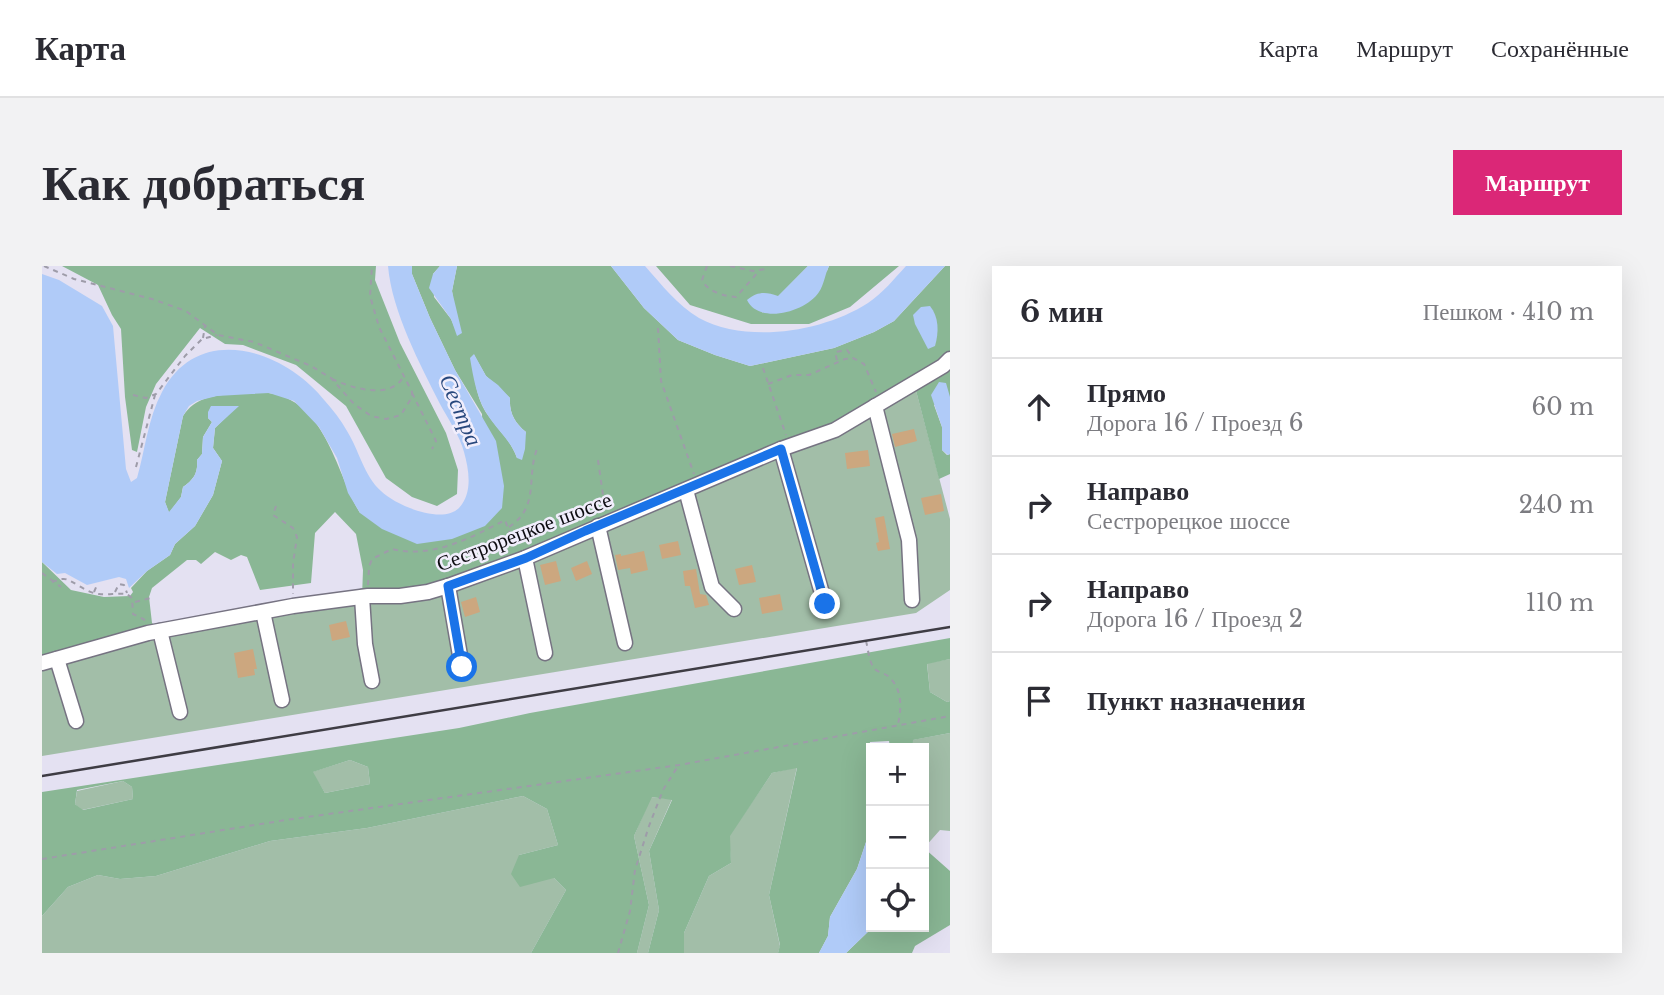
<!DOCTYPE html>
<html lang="ru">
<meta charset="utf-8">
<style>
:root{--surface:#fff;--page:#f2f2f3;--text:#2b2b33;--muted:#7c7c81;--line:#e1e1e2;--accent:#db2777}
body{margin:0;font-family:"Libre Baskerville",serif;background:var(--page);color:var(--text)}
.controls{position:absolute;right:21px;bottom:21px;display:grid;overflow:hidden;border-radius:0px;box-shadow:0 7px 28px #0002}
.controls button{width:63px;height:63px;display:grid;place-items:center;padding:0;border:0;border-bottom:2px solid var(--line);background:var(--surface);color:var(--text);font:35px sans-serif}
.stop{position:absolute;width:21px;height:21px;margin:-16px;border:5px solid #1a73e8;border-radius:50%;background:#fff}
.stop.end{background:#1a73e8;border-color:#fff;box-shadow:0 2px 7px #0008}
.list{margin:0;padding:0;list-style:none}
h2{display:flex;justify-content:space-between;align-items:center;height:91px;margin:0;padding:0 28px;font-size:30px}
h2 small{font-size:23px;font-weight:400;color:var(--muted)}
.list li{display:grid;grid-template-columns:46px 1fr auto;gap:21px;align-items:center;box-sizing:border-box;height:98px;padding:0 28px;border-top:2px solid var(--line)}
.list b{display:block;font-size:26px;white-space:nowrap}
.list p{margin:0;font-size:23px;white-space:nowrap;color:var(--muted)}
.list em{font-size:23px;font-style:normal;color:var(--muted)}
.icon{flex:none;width:38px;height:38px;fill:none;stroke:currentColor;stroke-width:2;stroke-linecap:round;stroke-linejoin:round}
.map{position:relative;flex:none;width:908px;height:687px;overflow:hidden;border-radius:0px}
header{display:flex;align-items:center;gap:42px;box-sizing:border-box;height:98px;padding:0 35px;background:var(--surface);border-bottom:2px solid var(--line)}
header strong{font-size:33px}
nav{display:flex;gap:38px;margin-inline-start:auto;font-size:24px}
.intro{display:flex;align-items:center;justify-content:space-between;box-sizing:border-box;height:168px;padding:0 42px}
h1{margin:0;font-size:49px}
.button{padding:18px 32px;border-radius:0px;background:var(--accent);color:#fff;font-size:24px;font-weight:700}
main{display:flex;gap:42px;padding:0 42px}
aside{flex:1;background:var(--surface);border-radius:0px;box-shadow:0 7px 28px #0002}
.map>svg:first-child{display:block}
</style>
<header>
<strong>Карта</strong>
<nav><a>Карта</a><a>Маршрут</a><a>Сохранённые</a></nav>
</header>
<div class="intro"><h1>Как добраться</h1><a class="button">Маршрут</a></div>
<main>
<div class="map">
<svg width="908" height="687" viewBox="0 0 908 687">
<rect width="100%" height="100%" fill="#e4e1f2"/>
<g fill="#a2bea8">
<path d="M872,117L908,253V324L874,347L0,490V397L63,378L326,330Z"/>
<path d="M908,393V435L905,436L888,426L885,397Z"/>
<path d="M908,467V565L898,564L882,582V482H870V474Z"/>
<path d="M308,494L326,501L328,518L283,527L270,506Z"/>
<path d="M755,501L727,629L738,680L736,687H642V667L667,610L689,597L687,570L730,507Z"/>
<path d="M81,515L90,521L91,533L40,544L33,538L35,525Z"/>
<path d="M481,530L505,543L516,579L477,589L512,612L524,624L489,687H0V650L26,621L56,609L78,613L114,610L228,575L325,562Z"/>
<path d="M609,531L630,533L607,585L617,644L606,687H595L607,639L592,570Z"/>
</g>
<g fill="#8ab795" fill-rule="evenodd">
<path d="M20,0H334L333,14L358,77L404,167L416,204L415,228L395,240L370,231L344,212L304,140L254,99L201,79L183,78L158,62L114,118L104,141L95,186L90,184L83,131L79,63L70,49L56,19Z"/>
<path d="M370,0H398L391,8L392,31L409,53L416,69L410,25L415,0H569L602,42L636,74L673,89L708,100L792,82L832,66L852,55L903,0H908V148V131L892,139L900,161V184L905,189L908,188V208L897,213L872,117L793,164L406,320L320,331L321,304L314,268L293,246L273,267L269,317L218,324L205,291L199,289L189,294L173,286L159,298L154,294H145L110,322L107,331L110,357L118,365L0,397V296L29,324L62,331L88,330L91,326L89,322L105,305L128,289L133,278L153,260L171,229L180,195L171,182L173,162L195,140L169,141L166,152L170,156L161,171L160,188L155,194C156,207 152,213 141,221L139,231L127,247L123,236L141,150C153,131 173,129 194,128C204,128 216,126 226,127C284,134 294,207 318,247L443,260L440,148L413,104L388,52L370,8ZM432,89L444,110L468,132C467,147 473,157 484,166L475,192C469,175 458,166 448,152C434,135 431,109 432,89Z"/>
<path d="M614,0H766L720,47L785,5L787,0H857L808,41L767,58H709L648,39Z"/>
<path d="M908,372V393L885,398L888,426L905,436L908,435V467L871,474L870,482H848L847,475L828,476L824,496L829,514V561L815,603L788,651L786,670L777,687H736L738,679L727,629L755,502L730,507L688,570L689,597L667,610L642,667V687H606L617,644L607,585L630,534L610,531L592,570L607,639L595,687H489L524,624L512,612L478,621L469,608L477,589L516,579L505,543L481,530L325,562L228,575L114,610L78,613L56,609L26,621L0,650V526L417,462L488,447ZM308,494L326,501L328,518L283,527L271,506ZM81,515L90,521L91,533L41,544L33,538L35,524Z"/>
<path d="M882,582L908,605V659L873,680L870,687H804L831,661H882Z"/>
</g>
<g fill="#b0cbf8">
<path d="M346,0H370V8L388,52L413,104L454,175L462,220L460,242L443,260L410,273L375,278L340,263L318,247L306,227L295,192L277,161L252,135L227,127L175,130L155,135L147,140L141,150L123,236L127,246L139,231L141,221C152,213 156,207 155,194L160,188L161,171L170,156L166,152V146L169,140H197L173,162L171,182L180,195L171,229L153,260L133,278L128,289L105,305L87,322L84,313L77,311L45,319L23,307L15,308L0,296V8L17,14L60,40L71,60L84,203L89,216L95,212C103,184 106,152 120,126C157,55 243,84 283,135C291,144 299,154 305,165C317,184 322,210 339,225C353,239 400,259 417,242C431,227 427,204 422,186C418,170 406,153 398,138C378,98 350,46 346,0Z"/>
<path d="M398,0H415L410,25L420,67L415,70L409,53L387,22L391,8Z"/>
<path d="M569,0H603C620,19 635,39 657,52C705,78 781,66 826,37C841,27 852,13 864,0H903L852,55L832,66L792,82L708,100L673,89L636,74L602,42Z"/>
<path d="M766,0H787C783,8 782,19 777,26C764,46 717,59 705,34C716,25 724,26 736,30Z"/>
<path d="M888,40C897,51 897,66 893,80L886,83L873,58L871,49L879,41Z"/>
<path d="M432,88L444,110L456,119L468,132C467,147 473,157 484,166L483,183L480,194L475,192C469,175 457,166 447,151C435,135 431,110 428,92Z"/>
<path d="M897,116L904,117L908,131V188L906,189L900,184V161L889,129Z"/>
<path d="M829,561L831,661L804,687H777L786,670L788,651L815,603Z"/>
</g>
<g fill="#cca77f">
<path d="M872,163L875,175L853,181L850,168Z"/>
<path d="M826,184L828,200L805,203L803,187Z"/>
<path d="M899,228L902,245L883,249L879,232Z"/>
<path d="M842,250L848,283L836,285L834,277L837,276L833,252Z"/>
<path d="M636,275L639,289L620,293L617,279Z"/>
<path d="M602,285L606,304L589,308L588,302L576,304L573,289L579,288V290Z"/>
<path d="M514,295L519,315L503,319L498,299Z"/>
<path d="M545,295L550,308L534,315L529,302Z"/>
<path d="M710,299L714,316L697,319L693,303Z"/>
<path d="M654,303L658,328L664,329L667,339L653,342L648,320H643L641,305Z"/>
<path d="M738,328L741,344L720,348L717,332Z"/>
<path d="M434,331L438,346L423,351L419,336Z"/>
<path d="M304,355L308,371L290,375L287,359Z"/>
<path d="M211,383L215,403H212L213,409L196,412L192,387Z"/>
</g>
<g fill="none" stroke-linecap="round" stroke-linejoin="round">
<g stroke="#767382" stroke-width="17">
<g id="minor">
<path d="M833,140L867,274L870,334"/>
<path d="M739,183L783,338"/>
<path d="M644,224L670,321L692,343"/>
<path d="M556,260L583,377"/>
<path d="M483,292L503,387"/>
<path d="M406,320L420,401"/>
<path d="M320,331L323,378L330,415"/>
<path d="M221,346L240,434"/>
<path d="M118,365L138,446"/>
<path d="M15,393L34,455"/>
<path d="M0,397L106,367L251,340L326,330H358L386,326L406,320L483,292L739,183L793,164L901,100L908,93"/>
</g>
</g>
<g stroke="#9e9ca9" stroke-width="2" stroke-dasharray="5 5" stroke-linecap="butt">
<path d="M2,0L32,13L110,33L144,45L176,69L212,76L269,100L289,112L312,138L329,150L344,153L359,149L370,131V126L337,61L328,30L330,0"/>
<path d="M665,0L660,14C666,26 682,30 694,31L718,4"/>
<path d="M688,0L711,5L724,3L726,0"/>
<path d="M616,62L619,115L652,208"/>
<path d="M161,72L163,60"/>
<path d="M795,94L793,86L805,84L811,92L822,98L834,126"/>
<path d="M721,102L744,169"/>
<path d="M290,113C309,122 351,135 362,109"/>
<path d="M726,118L750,109H767L803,93L811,92"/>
<path d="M370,127L394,175L390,183"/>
<path d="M91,129L104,132L114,128L143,90L160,73L175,69"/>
<path d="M556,194L561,229L567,243"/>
<path d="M94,201L113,129"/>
<path d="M234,240L231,249L251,262L255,271L251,297V328"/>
<path d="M467,261C498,241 484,211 495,183"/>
<path d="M0,307L19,321"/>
<path d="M10,316C14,315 17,313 21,313C29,312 43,327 57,328C65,329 76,327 85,328L90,332L91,348L103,354"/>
<path d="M326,319L327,301L330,293L350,283C389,293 429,272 463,254L473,281"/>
<path d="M52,326L55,319"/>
<path d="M73,326L77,318L82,319L85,327"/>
<path d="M93,336L112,331"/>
<path d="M824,375C826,382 827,396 832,402C835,406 842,407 846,410C860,422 860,441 856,458"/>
<path d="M0,593L244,554L637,499L908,450"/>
<path d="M576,687L588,645L593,604L607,560L621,524L636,500"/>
</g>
<use href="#minor" stroke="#fff" stroke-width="14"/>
<path stroke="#3e3c44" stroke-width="2.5" d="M0,510L908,361"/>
</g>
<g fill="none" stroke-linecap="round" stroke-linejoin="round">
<path stroke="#1a73e8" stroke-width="9" d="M420,401L406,320L484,292L543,265L739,183L783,338"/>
</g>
<g text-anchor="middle" stroke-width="5" stroke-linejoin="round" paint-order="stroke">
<g font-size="21" fill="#0d0c11" stroke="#f1eefc">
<text transform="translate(482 266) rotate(-21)" y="7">Сестрорецкое шоссе</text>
</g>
<g font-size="23" font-style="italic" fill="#27477d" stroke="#f1eefc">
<text transform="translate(419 144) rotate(67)" y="8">Сестра</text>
</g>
</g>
</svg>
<div class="controls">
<button>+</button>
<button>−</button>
<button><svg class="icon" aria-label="locate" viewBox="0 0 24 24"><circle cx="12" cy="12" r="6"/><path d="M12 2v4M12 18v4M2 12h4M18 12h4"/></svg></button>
</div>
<div class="stop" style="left:420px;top:401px"></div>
<div class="stop end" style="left:783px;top:338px"></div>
</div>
<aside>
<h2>6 мин<small>Пешком · 410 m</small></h2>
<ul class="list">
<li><svg class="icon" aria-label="ahead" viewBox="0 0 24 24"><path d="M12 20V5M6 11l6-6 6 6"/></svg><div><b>Прямо</b><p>Дорога 16 / Проезд 6</p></div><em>60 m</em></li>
<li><svg class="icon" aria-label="right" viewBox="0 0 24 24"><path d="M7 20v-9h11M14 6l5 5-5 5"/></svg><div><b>Направо</b><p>Сестрорецкое шоссе</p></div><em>240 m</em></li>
<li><svg class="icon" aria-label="right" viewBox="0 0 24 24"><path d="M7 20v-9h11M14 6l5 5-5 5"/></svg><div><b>Направо</b><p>Дорога 16 / Проезд 2</p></div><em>110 m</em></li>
<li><svg class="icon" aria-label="arrive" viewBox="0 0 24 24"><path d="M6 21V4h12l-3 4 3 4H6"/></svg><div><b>Пункт назначения</b></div></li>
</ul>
</aside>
</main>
